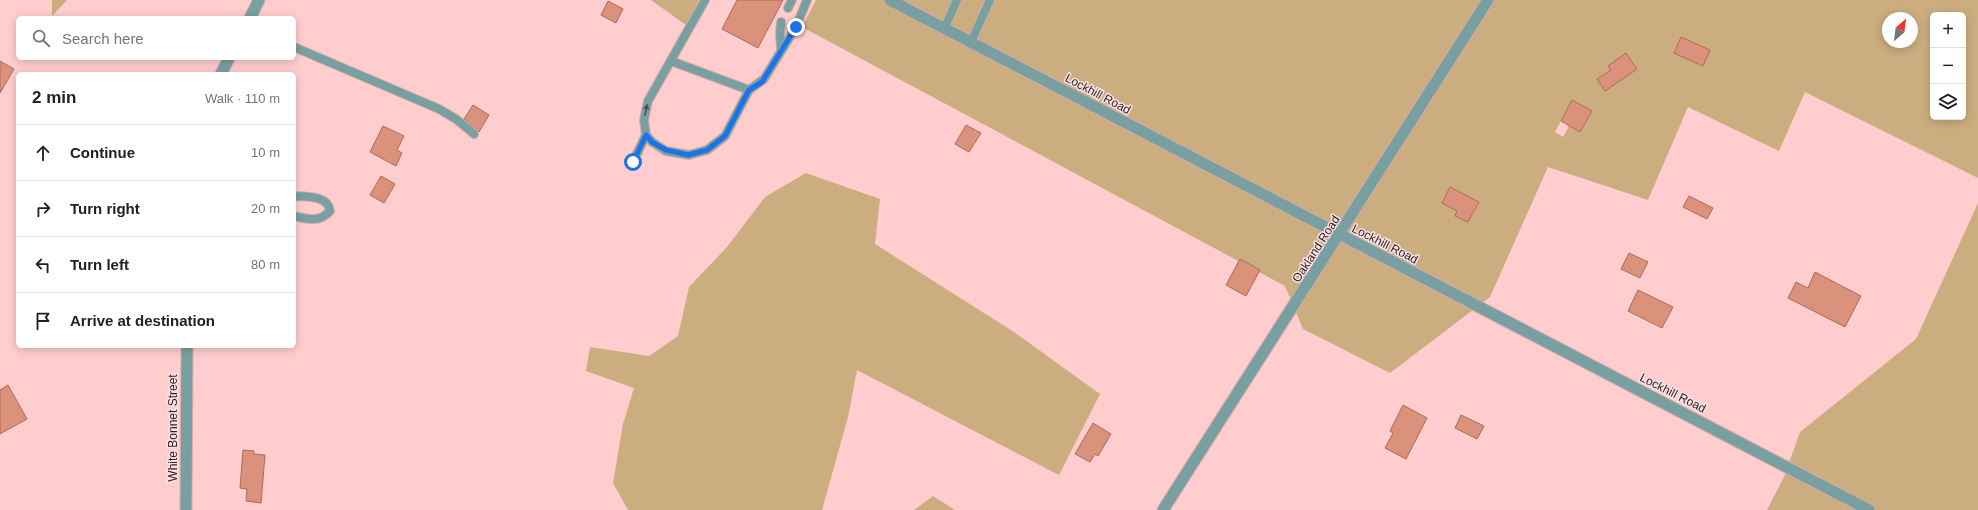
<!DOCTYPE html>
<meta charset="utf-8">
<style>
:root{--surface:#fff;--page:#f2f2f2;--text:#202124;--muted:#757577;--line:#e0e0e0}
body{margin:0;font-family:Arial,sans-serif;background:var(--page);color:var(--text)}
.controls{position:absolute;right:12px;top:12px;display:grid;overflow:hidden;border-radius:6px;box-shadow:0 2px 10px #0003}
.controls button{width:36px;height:36px;display:grid;place-items:center;padding:0;border:0;border-bottom:1px solid var(--line);background:var(--surface);color:var(--text);font:20px sans-serif}
.compass{position:absolute;left:1882px;top:12px;width:36px;height:36px;border-radius:50%;background:var(--surface);box-shadow:0 2px 10px #0003;rotate:28deg}
.stop{position:absolute;width:12px;height:12px;margin:-9px;border:3px solid #1a73e8;border-radius:50%;background:#fff}
.stop.end{background:#1a73e8;border-color:#fff;box-shadow:0 1px 4px #0008}
.list{margin:0;padding:0;list-style:none}
h2{display:flex;justify-content:space-between;align-items:center;height:52px;margin:0;padding:0 16px;font-size:17px}
h2 small{font-size:13px;font-weight:400;color:var(--muted)}
.list li{display:grid;grid-template-columns:26px 1fr auto;gap:12px;align-items:center;box-sizing:border-box;height:56px;padding:0 16px;border-top:1px solid var(--line)}
.list b{display:block;font-size:15px;white-space:nowrap}
.list em{font-size:13px;font-style:normal;color:var(--muted)}
.icon{flex:none;width:22px;height:22px;fill:none;stroke:currentColor;stroke-width:2;stroke-linecap:round;stroke-linejoin:round}
.map{position:relative;flex:none;width:1978px;height:510px;overflow:hidden}
.search{position:absolute;background:var(--surface);box-shadow:0 2px 10px #0003;left:16px;top:16px;width:280px;height:44px;display:flex;align-items:center;gap:10px;box-sizing:border-box;padding:0 14px;border-radius:6px;color:var(--muted);font-size:15px}
.panel{position:absolute;background:var(--surface);box-shadow:0 2px 10px #0003;left:16px;top:72px;width:280px;height:276px;border-radius:6px}
.map>svg:first-child{display:block}
</style>
<div class="map">
<svg width="1978" height="510" viewBox="0 0 1978 510">
<rect width="100%" height="100%" fill="#ffcdce"/>
<g fill="#cbad7f" fill-rule="evenodd">
<path d="M52,0H67L52,16Z"/>
<path d="M651,0H699L686,25Z"/>
<path d="M816,0H1978V178L1805,92L1779,151L1688,107L1648,200L1548,167L1490,297L1390,373L1303,329L1285,286L802,27ZM1933,15H1963V117H1933ZM1888,18H1912V42H1888ZM1681,37L1710,50L1703,66L1674,52ZM1626,53L1637,69L1605,91L1597,79L1611,70ZM1572,100L1592,111L1580,132L1569,126L1563,137L1555,132ZM1450,187L1479,202L1468,222L1455,216L1457,211L1442,203Z"/>
<path d="M806,173L880,199L875,244L1014,332L1100,394L1059,475L857,370L848,417L822,510H628L613,483L623,424L634,388L586,371L590,347L649,356L678,336L689,287L727,247L765,197Z"/>
<path d="M1978,203V510H1767L1784,477L1800,432L1916,339Z"/>
<path d="M933,496L955,510H914Z"/>
</g>
<g fill="#da927c" stroke="#ae6a55">
<path d="M737,0H783L758,48L722,29Z"/>
<path d="M608,1L623,9L616,23L601,15Z"/>
<path d="M1681,37L1710,50L1703,66L1674,53Z"/>
<path d="M1626,53L1637,69L1605,91L1597,79L1611,70L1608,66Z"/>
<path d="M0,61L14,69L0,93Z"/>
<path d="M1572,100L1592,111L1580,132L1561,121Z"/>
<path d="M473,105L489,115L479,132L464,119Z"/>
<path d="M966,125L981,133L969,152L955,144Z"/>
<path d="M383,126L404,136L397,150L402,153L396,166L370,152Z"/>
<path d="M381,176L395,184L384,203L370,195Z"/>
<path d="M1450,187L1479,202L1468,222L1455,216L1457,211L1442,203Z"/>
<path d="M1689,196L1713,208L1707,219L1683,207Z"/>
<path d="M1629,253L1648,262L1640,278L1621,269Z"/>
<path d="M1240,259L1260,270L1246,296L1226,285Z"/>
<path d="M1815,272L1861,296L1845,327L1788,298L1796,282L1808,288Z"/>
<path d="M1638,290L1673,307L1662,328L1628,311Z"/>
<path d="M8,385L27,419L0,434V390Z"/>
<path d="M1403,405L1427,418L1406,459L1385,448L1393,433L1390,431Z"/>
<path d="M1461,415L1484,426L1477,439L1455,428Z"/>
<path d="M1093,423L1111,434L1098,456L1095,454L1090,462L1075,454Z"/>
<path d="M243,450L254,451V454L265,455L261,503L246,501L247,489L240,488Z"/>
</g>
<g fill="none" stroke-linecap="round" stroke-linejoin="round">
<g stroke="#d7a9aa" stroke-width="10">
<g id="service">
<path d="M705,0L648,101L644,120L646,135L652,142L666,151L689,155L707,150L725,136L749,90L764,79L796,27L807,0"/>
<path d="M788,8L792,0"/>
<path d="M781,22L780,33L781,49"/>
<path d="M944,29L957,0"/>
<path d="M971,42L990,0"/>
<path d="M294,47L439,109L456,119L474,134"/>
<path d="M671,61L749,90"/>
<path d="M633,162L646,135"/>
<path d="M294,196C306,197 328,195 330,211C320,223 307,219 294,216"/>
</g>
</g>
<g stroke="#d7a9aa" stroke-width="13">
<g id="minor">
<path d="M890,0L1869,510"/>
<path d="M250,18L259,0"/>
<path d="M221,74L229,58"/>
<path d="M186,510L187,346"/>
<path d="M1163,510L1488,0"/>
</g>
</g>
<use href="#service" stroke="#79a0a0" stroke-width="8"/>
<use href="#minor" stroke="#79a0a0" stroke-width="11"/>
</g>
<defs><path id="oneway-solid" d="M-6-.8H1V-3.2L6.5 0L1 3.2V.8H-6Z"/></defs>
<use fill="#514f50" href="#oneway-solid" transform="translate(646 110) rotate(-79)"/>
<g fill="none" stroke-linecap="round" stroke-linejoin="round">
<path stroke="#1a73e8" stroke-width="5" d="M633,162L646,135L652,142L666,150L688,155L707,150L725,136L749,90L762,82L796,27"/>
</g>
<g text-anchor="middle" stroke-width="3" stroke-linejoin="round" paint-order="stroke">
<g font-size="12" fill="#37191b" stroke="#f5e4e4">
<text transform="translate(1098 94) rotate(28)" y="4">Lockhill Road</text>
<text transform="translate(1385 244) rotate(27)" y="4">Lockhill Road</text>
<text transform="translate(1316 249) rotate(-57)" y="4">Oakland Road</text>
<text transform="translate(1673 393) rotate(27)" y="4">Lockhill Road</text>
<text transform="translate(173 428) rotate(-90)" y="4">White Bonnet Street</text>
</g>
</g>
</svg>
<div class="controls">
<button>+</button>
<button>−</button>
<button><svg class="icon" aria-label="layers" viewBox="0 0 24 24"><path d="M12 4l9 5-9 5-9-5zM3 14l9 5 9-5"/></svg></button>
</div>
<svg class="compass" viewBox="-18 -18 36 36"><path d="M0-13l5 13h-10z" fill="#e53935"/><path d="M0 13l5-13h-10z" fill="#757577"/></svg>
<div class="stop" style="left:633px;top:162px"></div>
<div class="stop end" style="left:796px;top:27px"></div>
<div class="search"><svg class="icon" aria-label="search" viewBox="0 0 24 24"><circle cx="10" cy="10" r="6"/><path d="M15 15l6 6"/></svg>Search here</div>
<section class="panel">
<h2>2 min<small>Walk · 110 m</small></h2>
<ul class="list">
<li><svg class="icon" aria-label="ahead" viewBox="0 0 24 24"><path d="M12 20V5M6 11l6-6 6 6"/></svg><div><b>Continue</b></div><em>10 m</em></li>
<li><svg class="icon" aria-label="right" viewBox="0 0 24 24"><path d="M7 20v-9h11M14 6l5 5-5 5"/></svg><div><b>Turn right</b></div><em>20 m</em></li>
<li><svg class="icon" aria-label="left" viewBox="0 0 24 24"><path d="M17 20v-9H6M10 6l-5 5 5 5"/></svg><div><b>Turn left</b></div><em>80 m</em></li>
<li><svg class="icon" aria-label="arrive" viewBox="0 0 24 24"><path d="M6 21V4h12l-3 4 3 4H6"/></svg><div><b>Arrive at destination</b></div></li>
</ul>
</section>
</div>
